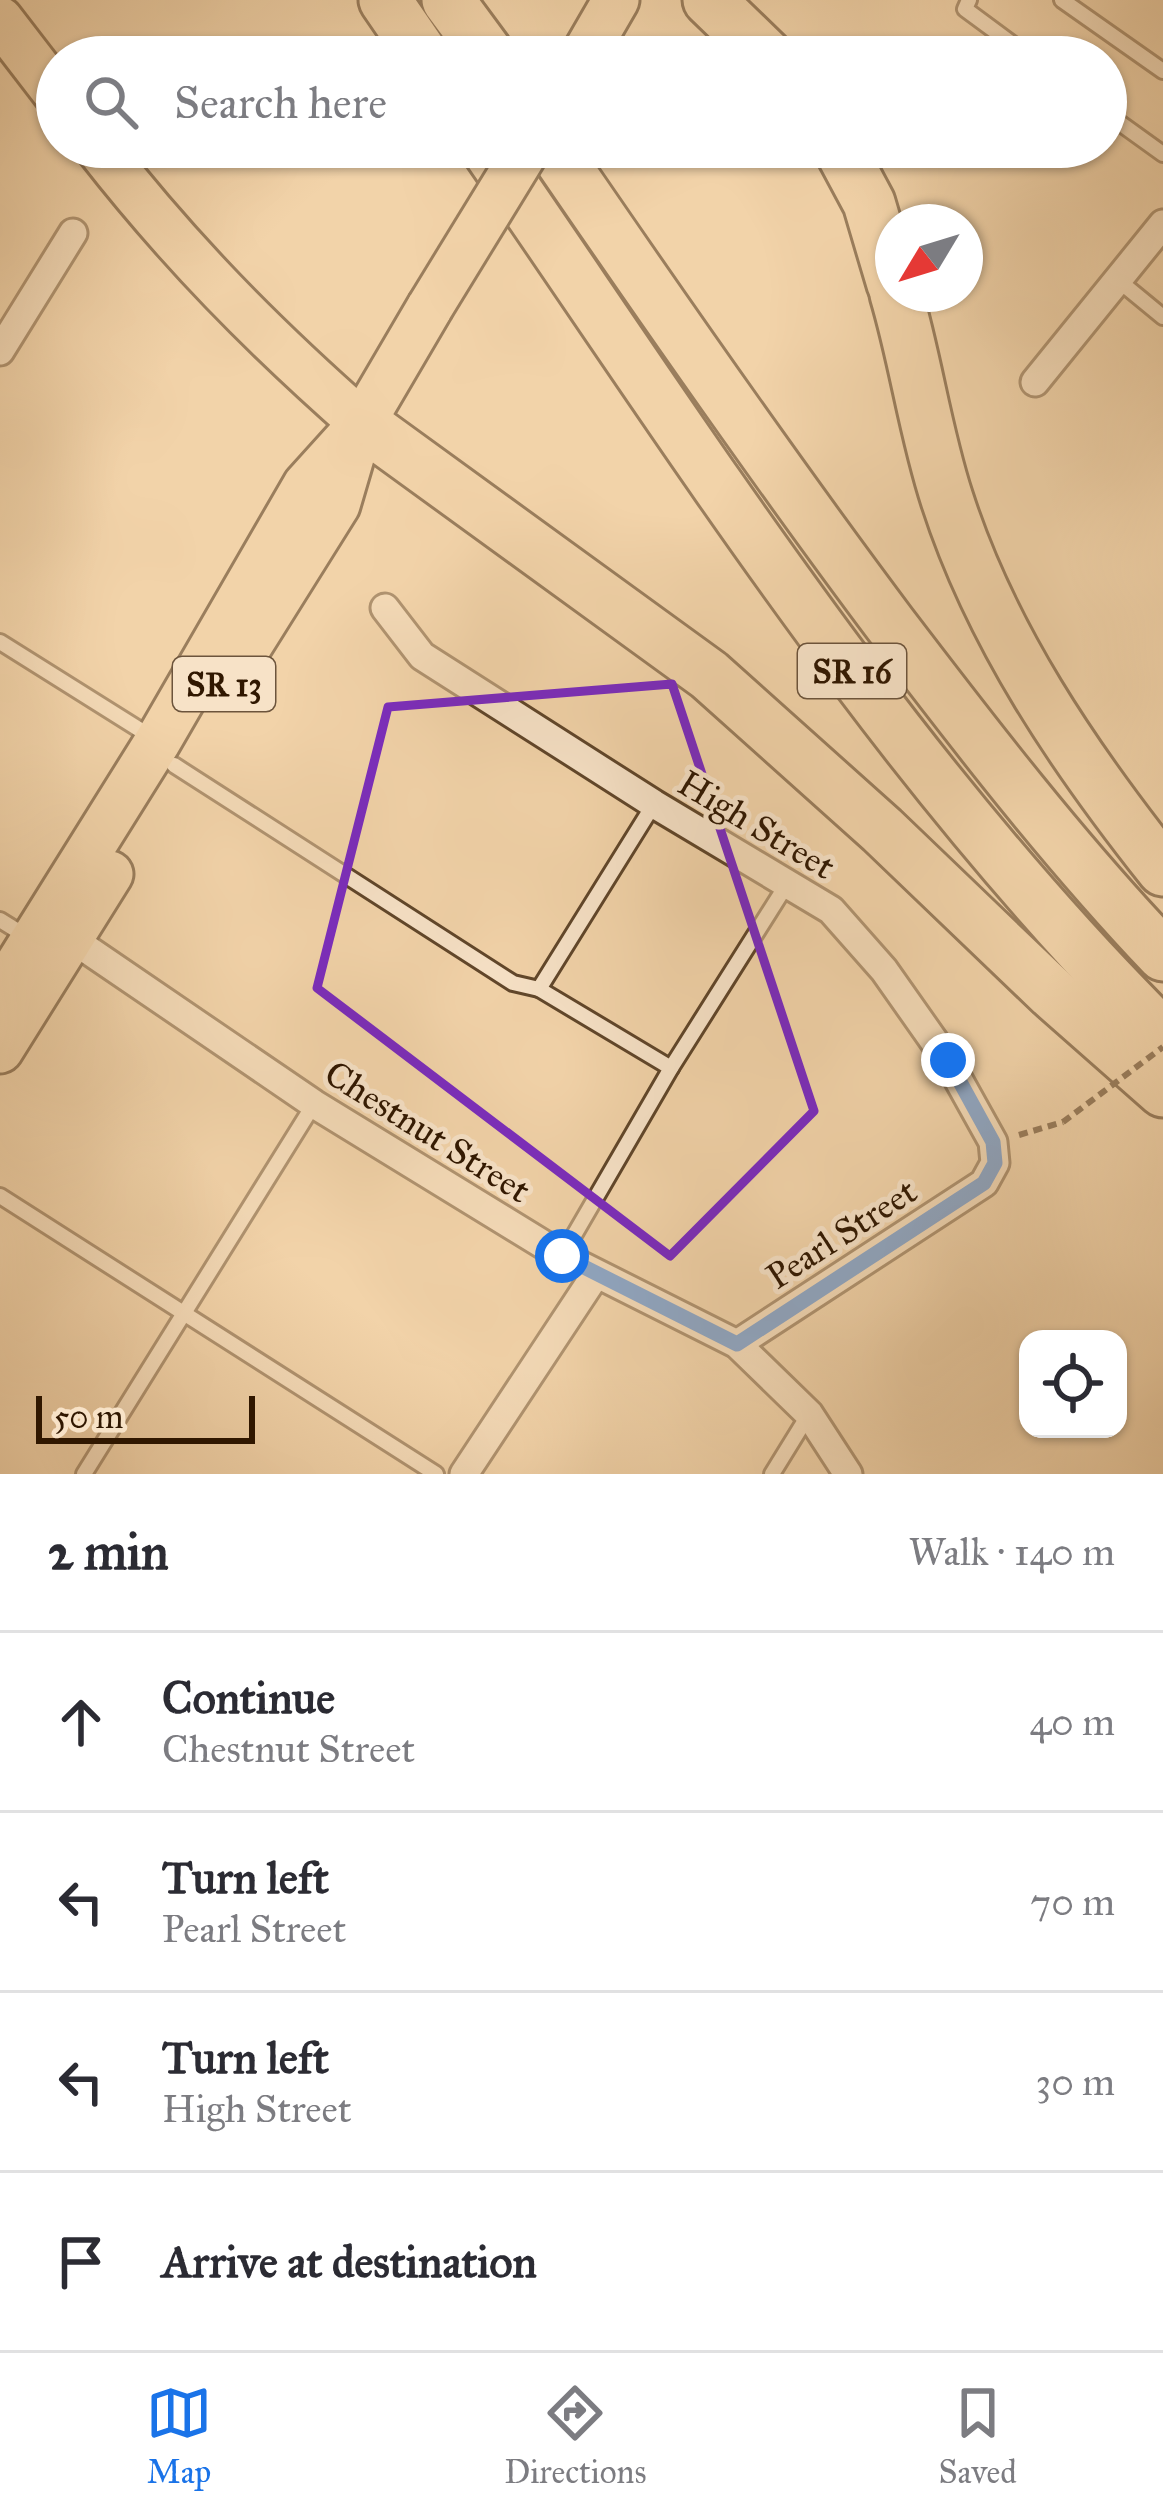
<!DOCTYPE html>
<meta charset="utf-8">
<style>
:root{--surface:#fff;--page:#f7f7f7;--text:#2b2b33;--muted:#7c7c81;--line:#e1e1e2;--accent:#1a73e8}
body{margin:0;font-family:"IM FELL Great Primer",serif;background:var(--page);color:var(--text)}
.controls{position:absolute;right:36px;bottom:36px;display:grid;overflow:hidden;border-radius:24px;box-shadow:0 3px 9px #0004}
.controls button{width:108px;height:108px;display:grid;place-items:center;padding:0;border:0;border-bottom:3px solid var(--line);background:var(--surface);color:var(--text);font:60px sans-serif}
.compass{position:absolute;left:875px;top:204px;width:108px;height:108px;border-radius:50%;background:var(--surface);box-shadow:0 3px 9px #0004;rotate:232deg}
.scale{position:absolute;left:36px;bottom:30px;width:219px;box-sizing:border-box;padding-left:12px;border:6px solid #301700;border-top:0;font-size:33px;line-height:42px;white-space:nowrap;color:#301700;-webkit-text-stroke:9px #f7e2c7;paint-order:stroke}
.stop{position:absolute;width:36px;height:36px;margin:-27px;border:9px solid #1a73e8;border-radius:50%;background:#fff}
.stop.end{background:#1a73e8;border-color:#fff;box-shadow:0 3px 12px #0008}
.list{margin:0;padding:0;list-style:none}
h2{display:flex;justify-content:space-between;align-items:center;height:156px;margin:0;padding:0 48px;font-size:51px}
h2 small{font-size:39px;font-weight:400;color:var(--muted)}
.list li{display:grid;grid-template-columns:78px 1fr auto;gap:36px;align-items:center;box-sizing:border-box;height:180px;padding:0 48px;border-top:3px solid var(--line)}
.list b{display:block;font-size:45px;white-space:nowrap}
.list p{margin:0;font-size:39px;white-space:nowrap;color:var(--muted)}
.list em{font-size:39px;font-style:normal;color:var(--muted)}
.icon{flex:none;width:66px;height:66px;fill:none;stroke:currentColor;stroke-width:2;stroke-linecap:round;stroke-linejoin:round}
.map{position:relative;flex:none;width:1163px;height:1474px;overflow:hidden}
.search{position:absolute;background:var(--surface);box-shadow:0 3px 9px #0004;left:36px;right:36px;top:36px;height:132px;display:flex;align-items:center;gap:30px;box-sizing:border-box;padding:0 42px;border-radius:66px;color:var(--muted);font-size:45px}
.sheet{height:876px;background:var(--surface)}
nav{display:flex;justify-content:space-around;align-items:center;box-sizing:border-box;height:168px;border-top:3px solid var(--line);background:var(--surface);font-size:33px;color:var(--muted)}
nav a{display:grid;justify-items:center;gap:6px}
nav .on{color:var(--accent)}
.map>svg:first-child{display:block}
</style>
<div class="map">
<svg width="1163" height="1474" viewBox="0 0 1163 1474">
<rect width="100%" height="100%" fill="#f2d3a9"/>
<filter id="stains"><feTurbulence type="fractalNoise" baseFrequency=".00167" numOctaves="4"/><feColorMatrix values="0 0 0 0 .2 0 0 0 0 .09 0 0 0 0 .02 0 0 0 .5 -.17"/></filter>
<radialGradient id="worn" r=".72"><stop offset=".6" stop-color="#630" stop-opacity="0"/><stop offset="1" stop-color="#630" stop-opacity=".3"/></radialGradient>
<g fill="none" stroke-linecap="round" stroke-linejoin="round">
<g stroke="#60462a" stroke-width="20">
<g id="service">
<path d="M969,0L965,9L1030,57"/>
<path d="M1062,0L1163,71"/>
<path d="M1106,113L1163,154"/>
<path d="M1118,280L1163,317"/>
<path d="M0,642L153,738"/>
<path d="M174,765L513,983L539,989"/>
<path d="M654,804L539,989L671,1068"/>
<path d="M0,920L29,938"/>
<path d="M0,1196L436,1474"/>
<path d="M562,1256L671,1068L787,884"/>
<path d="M84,1474L314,1104"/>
<path d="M772,1474L809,1414"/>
</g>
</g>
<g stroke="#60462a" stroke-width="33">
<g id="minor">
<path d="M0,351L73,233"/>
<path d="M1035,382L1163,224"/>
<path d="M385,608L422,656L654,804L831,910L884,970L948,1061L993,1142L995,1163L984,1183L737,1344"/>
<path d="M72,939L314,1104L562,1256L737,1344L809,1414L848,1474"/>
<path d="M464,1474L596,1274"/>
</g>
</g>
<g stroke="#301700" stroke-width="51">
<g id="trunk">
<path d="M0,20L57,94"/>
<path d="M583,57L616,0"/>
<path d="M98,147C180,252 262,335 362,423"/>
<path d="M228,679L337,505L357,437"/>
<path d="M0,994L158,741L306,485L362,423L430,307"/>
<path d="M0,1050L110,874"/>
</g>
</g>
<g stroke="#301700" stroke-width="57">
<g id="motorway">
<path d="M385,0L424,57"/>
<path d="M448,0L490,57"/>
<path d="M709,0L768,57"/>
<path d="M486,147C697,453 898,772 1163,1035"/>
<path d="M552,147C662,308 773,468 890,624C977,738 1064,851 1163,955"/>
<path d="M839,147L869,203L893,284"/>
<path d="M896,294C916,361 925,432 947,499C991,636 1074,758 1163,870"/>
<path d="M362,423L709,675L882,830L1052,993L1163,1091"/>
</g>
</g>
<path stroke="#301700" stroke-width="6" stroke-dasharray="9 6" stroke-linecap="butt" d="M1019,1135L1063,1122"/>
<use href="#service" stroke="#f7e2c7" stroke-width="14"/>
<use href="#minor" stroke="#f7e2c7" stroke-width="27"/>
<use href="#trunk" stroke="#f2d3a9" stroke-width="45"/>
<use href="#motorway" stroke="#f2d3a9" stroke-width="51"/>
<g stroke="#301700" stroke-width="51" stroke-linecap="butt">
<path id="trunk-bridge" d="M430,307L528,147"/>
</g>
<path stroke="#301700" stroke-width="6" stroke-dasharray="9 6" stroke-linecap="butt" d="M1063,1122L1163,1047"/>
<use href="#trunk-bridge" stroke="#f2d3a9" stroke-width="45"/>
</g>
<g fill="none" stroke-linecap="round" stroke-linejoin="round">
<path stroke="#1a73e8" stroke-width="15" d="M562,1256L737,1344L984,1183L995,1163L993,1142L948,1060"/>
</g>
<path d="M0 0H1163V1474H0ZM672,684L814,1111L670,1256L317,988L388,707Z" fill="#f2d3a9" fill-opacity=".55" fill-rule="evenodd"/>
<path fill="none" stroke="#7b2cbf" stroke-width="9" stroke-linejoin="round" d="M672,684L814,1111L670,1256L317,988L388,707Z"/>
<g text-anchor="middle" stroke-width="10" stroke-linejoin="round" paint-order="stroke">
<g fill="#f7e2c7" stroke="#6c543c" stroke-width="3">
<rect x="798" y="644" width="108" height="54" rx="9"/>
<rect x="173" y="657" width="102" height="54" rx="9"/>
</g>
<g font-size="33" font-weight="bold" fill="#301700">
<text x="852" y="683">SR 16</text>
<text x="224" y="696">SR 13</text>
</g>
<g font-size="36" fill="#301700" stroke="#f7e2c7">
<text transform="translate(757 824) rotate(31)" y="13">High Street</text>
<text transform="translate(428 1131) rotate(32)" y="13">Chestnut Street</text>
<text transform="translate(841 1233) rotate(-33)" y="13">Pearl Street</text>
</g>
</g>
<rect width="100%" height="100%" filter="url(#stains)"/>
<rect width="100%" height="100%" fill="url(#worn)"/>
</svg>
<div class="controls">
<button><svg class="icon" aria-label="locate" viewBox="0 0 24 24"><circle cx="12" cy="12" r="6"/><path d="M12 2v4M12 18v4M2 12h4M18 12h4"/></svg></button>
</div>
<svg class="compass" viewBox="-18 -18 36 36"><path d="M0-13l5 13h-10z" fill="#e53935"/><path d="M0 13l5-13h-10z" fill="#7c7c81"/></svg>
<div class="scale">50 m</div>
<div class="stop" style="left:562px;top:1256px"></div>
<div class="stop end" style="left:948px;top:1060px"></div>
<div class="search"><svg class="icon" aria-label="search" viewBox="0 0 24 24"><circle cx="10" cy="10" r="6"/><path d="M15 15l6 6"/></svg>Search here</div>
</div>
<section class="sheet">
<h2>2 min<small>Walk · 140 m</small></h2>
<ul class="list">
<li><svg class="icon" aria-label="ahead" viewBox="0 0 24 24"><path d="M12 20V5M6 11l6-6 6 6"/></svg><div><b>Continue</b><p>Chestnut Street</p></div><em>40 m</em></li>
<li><svg class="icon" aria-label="left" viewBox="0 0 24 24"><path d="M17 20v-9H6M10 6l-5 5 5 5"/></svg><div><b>Turn left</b><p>Pearl Street</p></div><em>70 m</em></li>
<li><svg class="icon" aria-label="left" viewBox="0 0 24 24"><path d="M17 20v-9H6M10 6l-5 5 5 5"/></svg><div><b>Turn left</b><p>High Street</p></div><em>30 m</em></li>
<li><svg class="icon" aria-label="arrive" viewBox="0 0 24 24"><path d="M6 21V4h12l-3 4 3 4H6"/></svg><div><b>Arrive at destination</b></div></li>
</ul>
</section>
<nav>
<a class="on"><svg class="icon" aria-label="map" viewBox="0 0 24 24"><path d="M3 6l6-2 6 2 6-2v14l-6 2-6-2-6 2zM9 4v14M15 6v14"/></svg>Map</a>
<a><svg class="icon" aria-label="directions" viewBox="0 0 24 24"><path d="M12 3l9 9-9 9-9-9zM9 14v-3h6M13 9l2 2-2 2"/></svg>Directions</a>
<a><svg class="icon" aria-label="saved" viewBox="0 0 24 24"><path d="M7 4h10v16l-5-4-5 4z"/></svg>Saved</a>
</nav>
